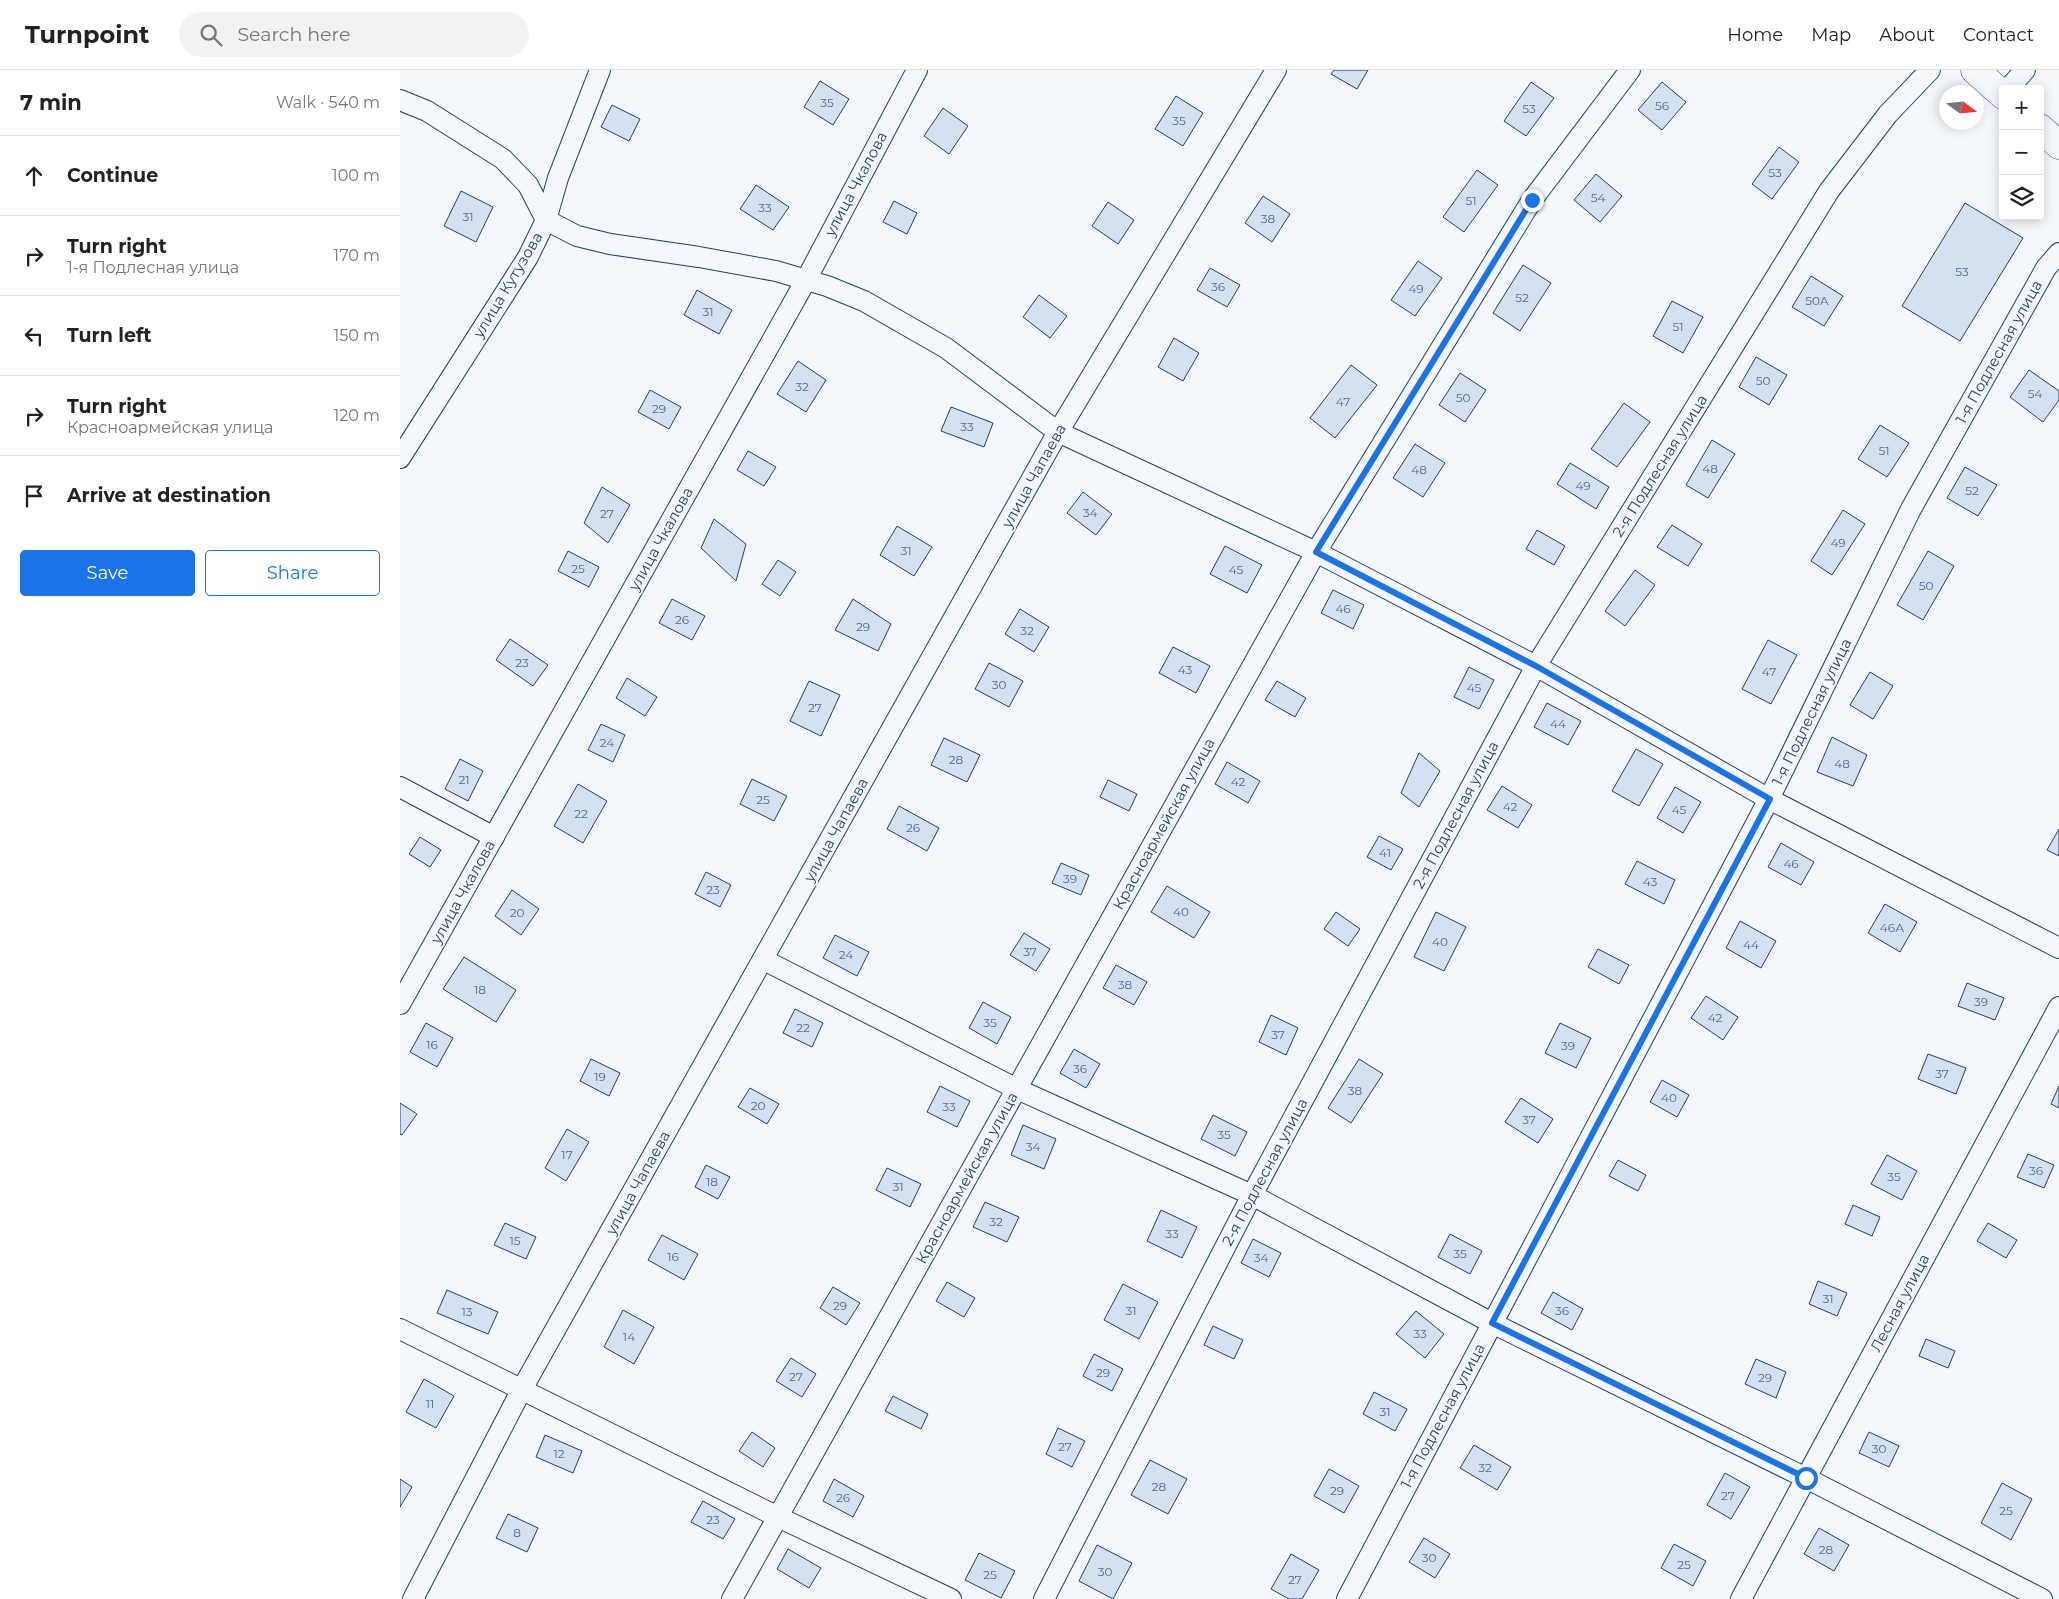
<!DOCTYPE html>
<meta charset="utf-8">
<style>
:root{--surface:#fff;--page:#f2f2f2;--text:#222;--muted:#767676;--line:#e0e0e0;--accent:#1a73e8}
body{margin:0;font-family:Montserrat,sans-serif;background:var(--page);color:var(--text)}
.controls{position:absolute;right:15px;top:15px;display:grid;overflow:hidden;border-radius:5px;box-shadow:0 2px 12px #0003}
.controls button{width:45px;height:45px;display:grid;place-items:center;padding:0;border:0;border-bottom:1px solid var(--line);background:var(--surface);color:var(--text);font:25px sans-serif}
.compass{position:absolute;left:1539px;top:15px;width:45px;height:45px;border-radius:50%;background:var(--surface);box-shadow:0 2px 12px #0003;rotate:105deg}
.stop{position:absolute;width:15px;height:15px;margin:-11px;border:4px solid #1a73e8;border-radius:50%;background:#fff}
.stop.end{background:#1a73e8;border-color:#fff;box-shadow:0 1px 5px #0008}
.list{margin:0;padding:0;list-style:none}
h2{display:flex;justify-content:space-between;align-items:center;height:65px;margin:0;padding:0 20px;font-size:21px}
h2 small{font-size:16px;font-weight:400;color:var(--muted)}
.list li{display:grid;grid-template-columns:32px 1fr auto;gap:15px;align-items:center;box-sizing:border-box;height:80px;padding:0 20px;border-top:1px solid var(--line)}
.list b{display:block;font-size:19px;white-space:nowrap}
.list p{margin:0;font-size:16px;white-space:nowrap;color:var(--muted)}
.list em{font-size:16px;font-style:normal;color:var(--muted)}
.actions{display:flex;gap:10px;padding:15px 20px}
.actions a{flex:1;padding:11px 0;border:1px solid var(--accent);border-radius:5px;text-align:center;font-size:18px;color:var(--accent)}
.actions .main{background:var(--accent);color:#fff}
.icon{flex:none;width:28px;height:28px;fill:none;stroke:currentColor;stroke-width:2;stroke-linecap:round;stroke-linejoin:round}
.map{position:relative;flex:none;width:1659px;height:1529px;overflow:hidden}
header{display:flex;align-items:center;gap:30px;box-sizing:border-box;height:70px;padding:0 25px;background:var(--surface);border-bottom:1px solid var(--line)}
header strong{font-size:24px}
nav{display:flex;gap:28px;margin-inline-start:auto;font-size:18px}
.search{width:350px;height:45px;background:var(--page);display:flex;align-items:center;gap:12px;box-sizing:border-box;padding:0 18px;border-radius:28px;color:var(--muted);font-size:19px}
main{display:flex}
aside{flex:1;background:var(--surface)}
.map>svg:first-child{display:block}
</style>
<header>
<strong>Turnpoint</strong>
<div class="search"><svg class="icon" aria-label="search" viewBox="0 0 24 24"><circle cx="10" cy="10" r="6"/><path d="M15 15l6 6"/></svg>Search here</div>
<nav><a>Home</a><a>Map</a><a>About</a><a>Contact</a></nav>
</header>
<main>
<aside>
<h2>7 min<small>Walk · 540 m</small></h2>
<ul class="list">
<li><svg class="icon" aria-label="ahead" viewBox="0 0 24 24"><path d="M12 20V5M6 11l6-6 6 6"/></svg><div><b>Continue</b></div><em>100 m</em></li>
<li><svg class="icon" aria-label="right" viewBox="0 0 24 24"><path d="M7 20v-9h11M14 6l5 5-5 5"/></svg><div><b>Turn right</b><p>1-я Подлесная улица</p></div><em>170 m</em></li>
<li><svg class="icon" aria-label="left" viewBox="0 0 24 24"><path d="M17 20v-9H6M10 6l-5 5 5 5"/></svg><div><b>Turn left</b></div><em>150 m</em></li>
<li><svg class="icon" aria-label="right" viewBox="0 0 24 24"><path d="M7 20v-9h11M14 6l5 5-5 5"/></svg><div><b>Turn right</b><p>Красноармейская улица</p></div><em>120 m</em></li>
<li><svg class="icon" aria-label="arrive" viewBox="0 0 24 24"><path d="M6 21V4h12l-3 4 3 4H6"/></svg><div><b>Arrive at destination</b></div></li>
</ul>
<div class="actions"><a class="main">Save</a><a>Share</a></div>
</aside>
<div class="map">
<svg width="1659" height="1529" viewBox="0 0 1659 1529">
<rect width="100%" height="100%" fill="#f4f7fb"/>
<g fill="#d5e0f0" stroke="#1d3f73">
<path d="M934,0H968L957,19L931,4Z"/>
<path d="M420,11L449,29L433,55L404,37Z"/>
<path d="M1131,12L1154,28L1126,66L1104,51Z"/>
<path d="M1262,12L1286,32L1262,60L1238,40Z"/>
<path d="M776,26L803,43L783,76L755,59Z"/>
<path d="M212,35L240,49L229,71L201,57Z"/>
<path d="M543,38L568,56L549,84L524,66Z"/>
<path d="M1379,77L1399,92L1372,129L1352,114Z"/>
<path d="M1077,100L1098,115L1064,162L1043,147Z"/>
<path d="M1196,104L1222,126L1200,152L1174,130Z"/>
<path d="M356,115L389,137L373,160L340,139Z"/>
<path d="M61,121L93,137L76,172L44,156Z"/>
<path d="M863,126L890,144L872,172L845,153Z"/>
<path d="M494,131L517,143L507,164L483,152Z"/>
<path d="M708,132L734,150L718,174L692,156Z"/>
<path d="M1565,133L1623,168L1560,271L1502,236Z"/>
<path d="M1018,191L1042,208L1015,246L991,230Z"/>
<path d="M1123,195L1151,213L1120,261L1093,243Z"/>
<path d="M810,198L840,215L827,237L797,220Z"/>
<path d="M1411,206L1443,226L1424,256L1392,237Z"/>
<path d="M297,220L332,240L319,264L284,245Z"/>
<path d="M639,225L667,246L650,268L623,247Z"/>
<path d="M1272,231L1303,247L1283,283L1253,266Z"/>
<path d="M774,268L799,283L783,311L758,297Z"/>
<path d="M1356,287L1387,305L1369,335L1339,317Z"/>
<path d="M398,291L426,310L406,342L377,324Z"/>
<path d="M951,295L977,315L935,368L910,348Z"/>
<path d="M1629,300L1659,321V330L1643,352L1610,327Z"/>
<path d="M1060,303L1086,320L1065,352L1039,335Z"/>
<path d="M250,320L281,337L269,359L238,342Z"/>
<path d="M1224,333L1250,352L1217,397L1191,379Z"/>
<path d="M551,337L593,353L584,377L541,361Z"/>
<path d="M1480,355L1509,373L1487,407L1458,389Z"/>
<path d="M1312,370L1335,384L1308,428L1286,415Z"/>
<path d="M1015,374L1045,393L1023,427L993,408Z"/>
<path d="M348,381L376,397L364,416L337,400Z"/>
<path d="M1170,393L1209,417L1196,439L1157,414Z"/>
<path d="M1565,397L1597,415L1578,446L1547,428Z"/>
<path d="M202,417L230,435L208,473L184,453Z"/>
<path d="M683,422L712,444L696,465L667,443Z"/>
<path d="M1443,440L1465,454L1432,505L1411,491Z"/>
<path d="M314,449L346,474L336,511L301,478Z"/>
<path d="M1272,455L1302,474L1288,496L1257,477Z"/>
<path d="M497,456L532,477L514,506L480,485Z"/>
<path d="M1137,460L1165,476L1154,495L1126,479Z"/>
<path d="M825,476L862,495L847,523L810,504Z"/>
<path d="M168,481L199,497L189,517L158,501Z"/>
<path d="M1528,481L1554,496L1523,550L1497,535Z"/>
<path d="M378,490L396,502L380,526L362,514Z"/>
<path d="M1235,500L1255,515L1225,556L1205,541Z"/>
<path d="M933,520L964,535L953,559L921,543Z"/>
<path d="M272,529L305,546L292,570L259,553Z"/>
<path d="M453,529L491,554L478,581L435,560Z"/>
<path d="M620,539L649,557L634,582L605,564Z"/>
<path d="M110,569L148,595L133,616L96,590Z"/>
<path d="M1368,570L1397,585L1371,634L1342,619Z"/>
<path d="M773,577L810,596L796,623L759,603Z"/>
<path d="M589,593L623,611L609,637L575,619Z"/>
<path d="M1069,597L1094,610L1079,639L1054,627Z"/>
<path d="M1470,602L1493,616L1473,649L1450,635Z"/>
<path d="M227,608L257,627L245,646L216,628Z"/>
<path d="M409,611L440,625L421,666L390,651Z"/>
<path d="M877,611L906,628L895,647L865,630Z"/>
<path d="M1147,633L1181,651L1168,675L1134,657Z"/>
<path d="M201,654L225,665L213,692L188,680Z"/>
<path d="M1432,667L1467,685L1453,716L1417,702Z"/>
<path d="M544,668L580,685L567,712L531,695Z"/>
<path d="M1236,679L1263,694L1239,736L1212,721Z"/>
<path d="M1019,683L1040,701L1019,737L1001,723Z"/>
<path d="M60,689L83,701L68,731L45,719Z"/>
<path d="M827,692L860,711L848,733L815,714Z"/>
<path d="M352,709L387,726L374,751L340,734Z"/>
<path d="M708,710L737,724L729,741L700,727Z"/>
<path d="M178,714L207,731L183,773L154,756Z"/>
<path d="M1102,716L1132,735L1118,758L1087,740Z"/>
<path d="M1275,717L1301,732L1283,763L1257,748Z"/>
<path d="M499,736L539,758L527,781L487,759Z"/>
<path d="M1659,759V786L1647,780Z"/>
<path d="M979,766L1003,779L991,800L967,787Z"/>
<path d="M20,767L41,780L30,797L9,784Z"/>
<path d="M1381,773L1414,792L1401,815L1368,797Z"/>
<path d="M1237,791L1275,810L1264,834L1225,814Z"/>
<path d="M661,793L689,805L681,825L652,813Z"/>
<path d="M306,802L331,815L320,837L295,824Z"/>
<path d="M767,816L810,842L794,868L751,842Z"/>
<path d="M112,820L139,839L121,865L95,846Z"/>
<path d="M1485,834L1517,852L1500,882L1468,863Z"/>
<path d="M936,842L960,859L948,876L924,859Z"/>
<path d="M1036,842L1066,857L1044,901L1014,887Z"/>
<path d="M1340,851L1376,871L1361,898L1326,878Z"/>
<path d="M624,863L650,879L636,901L610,885Z"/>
<path d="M435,865L469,882L457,906L423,888Z"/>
<path d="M1198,879L1229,895L1219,914L1188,897Z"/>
<path d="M64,887L116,920L96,952L43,919Z"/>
<path d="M716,895L747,912L734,935L703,918Z"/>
<path d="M1567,913L1604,928L1595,950L1558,936Z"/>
<path d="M1306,926L1338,947L1323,970L1291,948Z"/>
<path d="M583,932L611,947L597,974L569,958Z"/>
<path d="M395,939L423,953L412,977L383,963Z"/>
<path d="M871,945L898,958L886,985L859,972Z"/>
<path d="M26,953L53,968L37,997L10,982Z"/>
<path d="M1160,953L1191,968L1176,998L1145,983Z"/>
<path d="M674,979L700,994L686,1018L660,1003Z"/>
<path d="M1528,984L1566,998L1556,1024L1518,1009Z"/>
<path d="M191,989L220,1003L209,1026L180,1011Z"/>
<path d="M959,989L983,1004L951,1053L928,1038Z"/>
<path d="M1262,1010L1289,1025L1277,1047L1250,1032Z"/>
<path d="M540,1016L570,1031L557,1057L527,1042Z"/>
<path d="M1659,1016V1038L1651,1034Z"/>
<path d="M350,1018L379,1034L367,1054L338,1037Z"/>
<path d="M1121,1028L1153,1049L1138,1073L1105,1052Z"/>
<path d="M0,1033L17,1044L2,1065L0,1064Z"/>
<path d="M813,1045L847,1062L835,1086L801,1069Z"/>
<path d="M623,1055L656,1069L644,1099L611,1085Z"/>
<path d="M167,1059L189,1072L166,1111L145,1098Z"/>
<path d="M1628,1084L1654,1095L1644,1118L1617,1107Z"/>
<path d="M1487,1085L1517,1101L1502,1130L1471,1114Z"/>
<path d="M1218,1090L1246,1105L1238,1121L1209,1106Z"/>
<path d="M306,1095L330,1107L318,1129L295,1117Z"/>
<path d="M487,1098L521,1114L510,1137L476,1120Z"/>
<path d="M585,1132L619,1147L607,1172L573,1157Z"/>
<path d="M1453,1135L1480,1147L1472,1166L1445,1154Z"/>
<path d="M761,1140L797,1157L782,1188L747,1171Z"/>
<path d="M105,1153L136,1167L126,1189L94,1175Z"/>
<path d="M1588,1153L1617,1170L1606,1188L1577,1171Z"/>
<path d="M1050,1164L1082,1181L1070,1204L1038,1187Z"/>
<path d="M262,1165L298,1184L284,1210L248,1190Z"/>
<path d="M853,1169L881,1183L869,1207L841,1193Z"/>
<path d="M1418,1211L1447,1223L1437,1246L1409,1234Z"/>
<path d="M547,1212L575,1228L564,1247L536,1231Z"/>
<path d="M723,1214L758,1232L739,1269L704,1250Z"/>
<path d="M433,1217L460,1233L446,1255L420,1238Z"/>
<path d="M47,1220L98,1242L88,1264L37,1243Z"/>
<path d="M1153,1222L1183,1239L1172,1260L1141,1243Z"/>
<path d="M223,1240L254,1257L234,1294L204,1277Z"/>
<path d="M1016,1241L1044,1264L1025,1288L996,1264Z"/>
<path d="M813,1256L843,1270L834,1289L804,1275Z"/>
<path d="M1526,1269L1555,1281L1548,1298L1519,1286Z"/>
<path d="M694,1284L723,1299L712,1321L683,1306Z"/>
<path d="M391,1288L416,1304L402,1327L376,1311Z"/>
<path d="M1356,1289L1386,1302L1376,1328L1345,1314Z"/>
<path d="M24,1309L54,1326L36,1358L6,1342Z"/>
<path d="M974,1322L1007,1339L995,1361L963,1344Z"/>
<path d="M493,1326L528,1344L521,1359L485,1341Z"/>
<path d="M658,1358L685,1371L672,1397L646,1384Z"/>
<path d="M352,1362L375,1378L363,1397L339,1381Z"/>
<path d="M1469,1362L1499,1376L1489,1397L1459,1383Z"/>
<path d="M145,1365L182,1381L173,1403L136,1387Z"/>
<path d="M1074,1375L1111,1397L1097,1420L1060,1398Z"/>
<path d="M750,1390L787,1409L768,1444L731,1425Z"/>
<path d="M929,1399L959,1416L944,1443L914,1426Z"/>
<path d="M1325,1403L1350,1417L1331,1449L1307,1435Z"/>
<path d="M0,1409L12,1417L0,1437Z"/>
<path d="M434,1409L464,1426L453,1447L423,1431Z"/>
<path d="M1602,1413L1632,1429L1611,1470L1581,1453Z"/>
<path d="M303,1431L335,1449L323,1469L291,1452Z"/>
<path d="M108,1444L138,1458L127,1482L96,1468Z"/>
<path d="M1419,1458L1449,1475L1434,1501L1404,1484Z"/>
<path d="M1024,1468L1050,1484L1035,1508L1009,1492Z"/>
<path d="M1274,1474L1306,1491L1293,1516L1261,1498Z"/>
<path d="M697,1475L732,1493L713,1529L679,1511Z"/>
<path d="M388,1479L421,1498L409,1518L377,1499Z"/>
<path d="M579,1483L615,1501L601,1528L565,1510Z"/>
<path d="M891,1484L919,1500L902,1529H889L871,1519Z"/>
</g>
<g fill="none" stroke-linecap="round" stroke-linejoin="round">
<g stroke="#1d3f73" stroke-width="22">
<g id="street">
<path d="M1608,19L1625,0"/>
<path d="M0,30L27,41L103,89L128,115L146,150L177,166L210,174L299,187L376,201L427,216L464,231L546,278L658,362L916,482L1136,596L1369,729L1659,878"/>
<path d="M0,388L128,187L146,150L158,108L200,0"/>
<path d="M0,717L94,767"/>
<path d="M364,890L617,1019L852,1125L1092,1253L1406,1408L1642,1529"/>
<path d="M0,934L406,210L517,0"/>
<path d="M0,1259L378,1447L551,1529"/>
<path d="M13,1529L122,1319L658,362L876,0"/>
<path d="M332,1529L916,482L1132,130L1230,0"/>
<path d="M644,1529L852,1125L1136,596L1429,121L1488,44L1530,0"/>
<path d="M947,1529L1369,729L1511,439L1646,198L1659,183"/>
<path d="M1341,1529L1659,937"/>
</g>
</g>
<g stroke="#1d3f73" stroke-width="29">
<g id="secondary">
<path d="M1575,0L1603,25"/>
<path d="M1640,58L1659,75"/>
</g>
</g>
<use href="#street" stroke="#f4f7fb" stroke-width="20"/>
<use href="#secondary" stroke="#f4f7fb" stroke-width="28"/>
</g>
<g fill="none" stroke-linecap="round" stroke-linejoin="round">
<path stroke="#1a73e8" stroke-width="6" d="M1132,130L916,482L1136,596L1370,729L1092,1253L1406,1408"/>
</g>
<g text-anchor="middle" stroke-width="4" stroke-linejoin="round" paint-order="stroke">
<g font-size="12" fill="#4b6792">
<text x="427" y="37">35</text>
<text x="1262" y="40">56</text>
<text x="1129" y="43">53</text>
<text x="779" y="55">35</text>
<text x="1375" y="107">53</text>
<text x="1198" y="132">54</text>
<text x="1071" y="135">51</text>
<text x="365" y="142">33</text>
<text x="68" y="151">31</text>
<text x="868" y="153">38</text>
<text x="1562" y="206">53</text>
<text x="818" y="221">36</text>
<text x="1016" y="223">49</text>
<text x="1122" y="232">52</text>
<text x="1417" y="235">50А</text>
<text x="308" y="246">31</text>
<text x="1278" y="261">51</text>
<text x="1363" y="315">50</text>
<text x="402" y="321">32</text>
<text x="1635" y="328">54</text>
<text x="1063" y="332">50</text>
<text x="943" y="336">47</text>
<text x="259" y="343">29</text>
<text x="567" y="361">33</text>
<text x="1484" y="385">51</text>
<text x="1310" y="403">48</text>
<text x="1019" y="404">48</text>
<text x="1183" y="420">49</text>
<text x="1572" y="425">52</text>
<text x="690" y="447">34</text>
<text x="207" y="448">27</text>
<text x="1438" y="477">49</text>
<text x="506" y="485">31</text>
<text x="178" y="503">25</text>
<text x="836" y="504">45</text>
<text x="1526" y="520">50</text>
<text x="943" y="543">46</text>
<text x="282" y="554">26</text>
<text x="463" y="561">29</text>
<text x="627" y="565">32</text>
<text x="122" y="597">23</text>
<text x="785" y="604">43</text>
<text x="1369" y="606">47</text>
<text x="599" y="619">30</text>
<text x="1074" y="622">45</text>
<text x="415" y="642">27</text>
<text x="1158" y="658">44</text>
<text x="207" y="677">24</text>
<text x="556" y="694">28</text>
<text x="1442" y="698">48</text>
<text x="64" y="714">21</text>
<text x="838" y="716">42</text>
<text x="363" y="734">25</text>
<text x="1110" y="741">42</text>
<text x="1279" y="744">45</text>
<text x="181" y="748">22</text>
<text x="513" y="762">26</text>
<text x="985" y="787">41</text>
<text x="1391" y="798">46</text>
<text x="670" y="813">39</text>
<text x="1250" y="816">43</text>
<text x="313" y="824">23</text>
<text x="781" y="846">40</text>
<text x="117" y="847">20</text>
<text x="1492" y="862">46А</text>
<text x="1040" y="876">40</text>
<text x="1351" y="879">44</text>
<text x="630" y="886">37</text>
<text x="446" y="889">24</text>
<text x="725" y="919">38</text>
<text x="80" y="924">18</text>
<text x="1581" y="936">39</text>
<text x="1315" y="952">42</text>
<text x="590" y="957">35</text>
<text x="403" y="962">22</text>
<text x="878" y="969">37</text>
<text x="32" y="979">16</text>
<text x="1168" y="980">39</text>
<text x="680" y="1003">36</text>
<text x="1542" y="1008">37</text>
<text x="200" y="1011">19</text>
<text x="955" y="1025">38</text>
<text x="1269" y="1032">40</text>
<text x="358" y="1040">20</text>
<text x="549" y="1041">33</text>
<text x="1129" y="1054">37</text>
<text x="824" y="1069">35</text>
<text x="633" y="1081">34</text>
<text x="167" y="1089">17</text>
<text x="1636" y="1105">36</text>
<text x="1494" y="1111">35</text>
<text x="312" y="1116">18</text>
<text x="498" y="1121">31</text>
<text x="596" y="1156">32</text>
<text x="772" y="1168">33</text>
<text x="115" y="1175">15</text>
<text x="1060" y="1188">35</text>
<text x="273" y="1191">16</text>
<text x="861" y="1192">34</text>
<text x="1428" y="1233">31</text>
<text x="440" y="1240">29</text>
<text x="731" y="1245">31</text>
<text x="1162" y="1245">36</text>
<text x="67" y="1246">13</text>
<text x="1020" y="1268">33</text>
<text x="229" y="1271">14</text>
<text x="703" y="1307">29</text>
<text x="396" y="1311">27</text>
<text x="1365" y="1312">29</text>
<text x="30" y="1338">11</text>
<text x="985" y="1346">31</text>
<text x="665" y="1381">27</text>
<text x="1479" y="1383">30</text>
<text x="159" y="1388">12</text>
<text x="1085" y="1402">32</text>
<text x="759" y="1421">28</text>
<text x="937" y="1425">29</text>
<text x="1328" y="1430">27</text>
<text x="443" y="1432">26</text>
<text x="1606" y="1445">25</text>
<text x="313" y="1454">23</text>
<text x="117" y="1467">8</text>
<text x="1426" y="1484">28</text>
<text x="1029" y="1492">30</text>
<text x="1284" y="1499">25</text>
<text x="705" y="1506">30</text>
<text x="590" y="1509">25</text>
<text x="895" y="1514">27</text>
</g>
<g font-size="15" fill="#1d3f73" stroke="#f4f7fb">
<text transform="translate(456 114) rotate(-62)" y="5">улица Чкалова</text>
<text transform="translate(108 215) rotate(-59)" y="5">улица Кутузова</text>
<text transform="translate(1599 282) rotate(-61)" y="5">1-я Подлесная улица</text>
<text transform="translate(1260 396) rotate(-58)" y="5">2-я Подлесная улица</text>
<text transform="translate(634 406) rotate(-61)" y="5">улица Чапаева</text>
<text transform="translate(261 469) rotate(-61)" y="5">улица Чкалова</text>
<text transform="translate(1412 642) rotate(-64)" y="5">1-я Подлесная улица</text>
<text transform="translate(1056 745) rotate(-62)" y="5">2-я Подлесная улица</text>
<text transform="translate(764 754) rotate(-61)" y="5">Красноармейская улица</text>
<text transform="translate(436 760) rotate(-61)" y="5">улица Чапаева</text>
<text transform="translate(63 822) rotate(-61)" y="5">улица Чкалова</text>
<text transform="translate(865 1102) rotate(-62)" y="5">2-я Подлесная улица</text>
<text transform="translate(567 1108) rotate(-61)" y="5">Красноармейская улица</text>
<text transform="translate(238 1113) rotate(-61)" y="5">улица Чапаева</text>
<text transform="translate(1500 1233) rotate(-62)" y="5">Лесная улица</text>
<text transform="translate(1043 1346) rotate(-62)" y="5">1-я Подлесная улица</text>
</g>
</g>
</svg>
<div class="controls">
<button>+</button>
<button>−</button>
<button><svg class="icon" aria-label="layers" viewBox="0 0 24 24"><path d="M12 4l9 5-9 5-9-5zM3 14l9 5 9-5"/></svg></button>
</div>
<svg class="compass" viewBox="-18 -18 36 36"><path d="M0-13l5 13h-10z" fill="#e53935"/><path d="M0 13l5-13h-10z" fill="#767676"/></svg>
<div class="stop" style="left:1406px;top:1408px"></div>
<div class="stop end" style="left:1132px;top:130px"></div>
</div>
</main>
